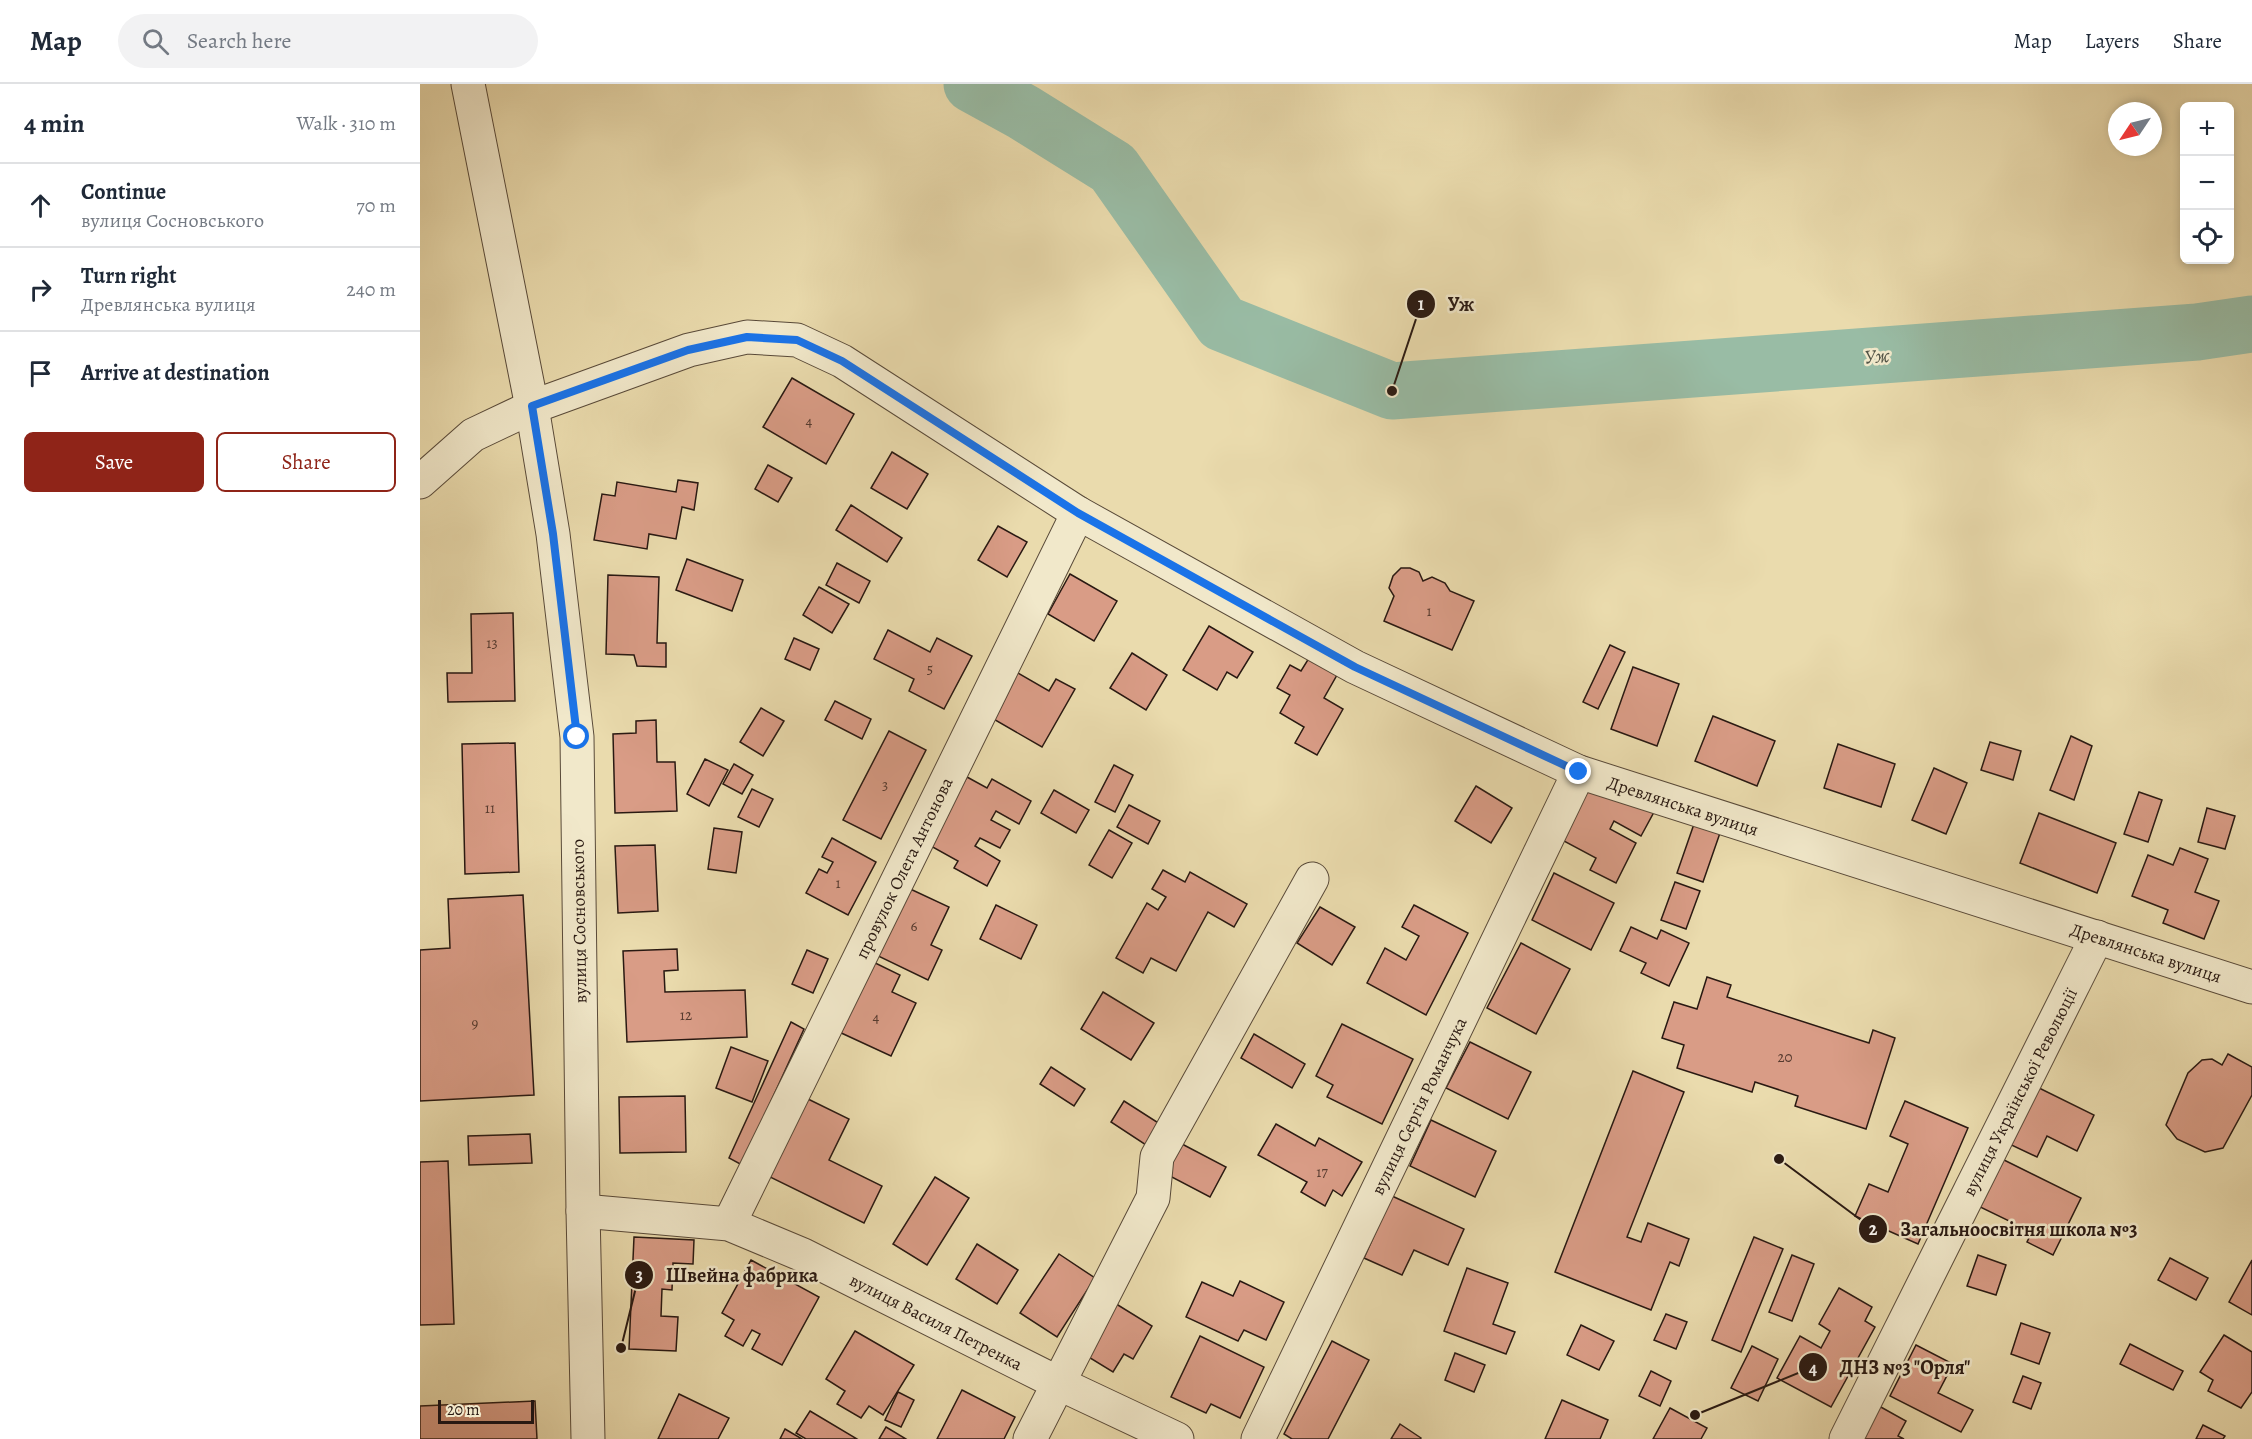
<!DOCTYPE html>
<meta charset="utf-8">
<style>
:root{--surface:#fff;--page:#f2f2f3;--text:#1f2937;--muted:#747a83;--line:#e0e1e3;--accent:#8f2418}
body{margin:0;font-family:Alegreya,serif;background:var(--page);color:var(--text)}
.controls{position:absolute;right:18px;top:18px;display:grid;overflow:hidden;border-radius:9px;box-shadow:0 3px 9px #0003}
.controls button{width:54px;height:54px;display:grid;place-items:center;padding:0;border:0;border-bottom:2px solid var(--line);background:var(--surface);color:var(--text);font:30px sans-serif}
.compass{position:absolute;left:1688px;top:18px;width:54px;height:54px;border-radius:50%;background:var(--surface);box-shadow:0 3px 9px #0003;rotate:235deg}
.scale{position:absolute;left:18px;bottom:15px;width:96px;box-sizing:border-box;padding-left:6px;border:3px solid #291912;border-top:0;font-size:16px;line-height:21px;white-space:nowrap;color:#291912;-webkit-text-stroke:4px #f1e8ca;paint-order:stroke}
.stop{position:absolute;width:18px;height:18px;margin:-14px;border:4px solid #1a73e8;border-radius:50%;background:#fff}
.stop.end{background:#1a73e8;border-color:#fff;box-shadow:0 2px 6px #0008}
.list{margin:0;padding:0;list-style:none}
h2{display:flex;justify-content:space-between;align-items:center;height:78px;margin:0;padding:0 24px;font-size:26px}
h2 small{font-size:20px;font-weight:400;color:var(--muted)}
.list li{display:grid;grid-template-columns:39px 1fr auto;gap:18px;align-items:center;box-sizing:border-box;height:84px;padding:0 24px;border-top:2px solid var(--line)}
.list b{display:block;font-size:22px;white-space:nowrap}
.list p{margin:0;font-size:20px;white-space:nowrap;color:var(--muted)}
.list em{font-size:20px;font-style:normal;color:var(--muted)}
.actions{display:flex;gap:12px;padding:18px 24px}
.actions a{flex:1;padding:14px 0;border:2px solid var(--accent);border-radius:9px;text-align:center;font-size:21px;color:var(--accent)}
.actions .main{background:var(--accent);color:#fff}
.icon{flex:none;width:33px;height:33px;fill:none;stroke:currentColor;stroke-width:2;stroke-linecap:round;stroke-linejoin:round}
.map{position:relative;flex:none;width:1832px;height:1355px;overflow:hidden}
header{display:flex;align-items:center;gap:36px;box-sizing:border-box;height:84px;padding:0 30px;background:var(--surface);border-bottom:2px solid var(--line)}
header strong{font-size:28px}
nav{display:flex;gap:33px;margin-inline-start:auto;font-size:21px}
.search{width:420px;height:54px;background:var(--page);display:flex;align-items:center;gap:15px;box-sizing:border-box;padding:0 21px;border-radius:33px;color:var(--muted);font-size:22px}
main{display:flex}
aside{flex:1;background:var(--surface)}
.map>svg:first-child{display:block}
</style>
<header>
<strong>Map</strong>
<div class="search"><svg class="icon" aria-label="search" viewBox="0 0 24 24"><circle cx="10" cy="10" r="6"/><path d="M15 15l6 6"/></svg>Search here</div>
<nav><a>Map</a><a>Layers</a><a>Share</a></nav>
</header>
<main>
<aside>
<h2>4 min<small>Walk · 310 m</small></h2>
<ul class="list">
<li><svg class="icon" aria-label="ahead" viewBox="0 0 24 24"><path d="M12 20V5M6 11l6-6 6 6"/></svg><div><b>Continue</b><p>вулиця Сосновського</p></div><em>70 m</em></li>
<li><svg class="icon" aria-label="right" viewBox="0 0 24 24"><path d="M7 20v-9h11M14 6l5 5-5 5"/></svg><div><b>Turn right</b><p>Древлянська вулиця</p></div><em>240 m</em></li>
<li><svg class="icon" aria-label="arrive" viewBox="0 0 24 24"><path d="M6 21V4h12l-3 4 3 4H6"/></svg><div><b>Arrive at destination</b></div></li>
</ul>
<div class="actions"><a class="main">Save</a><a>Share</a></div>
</aside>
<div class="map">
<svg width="1832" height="1355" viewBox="0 0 1832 1355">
<rect width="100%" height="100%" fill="#eadbad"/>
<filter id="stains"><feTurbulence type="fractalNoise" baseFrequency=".00333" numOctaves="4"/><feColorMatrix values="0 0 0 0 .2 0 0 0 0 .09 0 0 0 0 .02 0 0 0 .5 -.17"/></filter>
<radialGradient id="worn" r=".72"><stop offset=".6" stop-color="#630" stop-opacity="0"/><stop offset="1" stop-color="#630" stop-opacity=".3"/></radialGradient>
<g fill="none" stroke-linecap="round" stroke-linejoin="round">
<path stroke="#99bca5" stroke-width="57" d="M552,0L603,28L693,84L802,239L972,307L1777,248L1832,240"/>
</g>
<g fill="#d99c86" stroke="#291912" stroke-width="1.5">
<path d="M372,294L434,330L406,380L343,343Z"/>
<path d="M472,368L508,390L487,425L451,404Z"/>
<path d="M348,381L372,394L358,418L335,405Z"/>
<path d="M258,396L278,399L274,426L262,423L256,455L229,450L227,465L174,456L182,410L195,412L197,398L256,408Z"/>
<path d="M431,421L482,454L467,478L416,446Z"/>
<path d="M578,442L607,458L587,493L558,476Z"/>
<path d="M267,475L323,496L312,527L256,506Z"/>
<path d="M417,479L450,497L439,519L406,501Z"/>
<path d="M981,484H990L999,488L1003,497L1012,493L1025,499L1030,507L1054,517L1032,566L964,537L974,512L969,504L973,492Z"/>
<path d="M650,490L697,517L674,557L628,530Z"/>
<path d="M188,491L239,493L237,559H246V583L217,582L214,571L186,570Z"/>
<path d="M399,503L429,520L412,549L383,531Z"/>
<path d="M93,529L95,617L28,618L27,589H52L51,530Z"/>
<path d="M789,542L833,568L817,594L807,588L797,606L763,586Z"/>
<path d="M468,546L510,568L517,554L552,572L524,625L489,607L494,595L454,575Z"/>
<path d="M374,554L399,565L390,586L365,575Z"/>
<path d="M1190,561L1205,568L1178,625L1163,618Z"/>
<path d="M712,569L747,591L726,626L690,604Z"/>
<path d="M889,574L917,591L904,614L923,625L897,671L875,659L884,643L860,629L870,611L857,604L870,581L881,587Z"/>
<path d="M1213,583L1259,600L1237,662L1191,645Z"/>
<path d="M596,588L629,607L636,595L655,605L622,663L570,633Z"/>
<path d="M415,617L451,635L442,655L405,636Z"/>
<path d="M341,624L364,637L343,672L320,658Z"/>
<path d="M1293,632L1355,657L1337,702L1275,677Z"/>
<path d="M236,636L237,678H255L257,727L195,729L193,650L216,649V637Z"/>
<path d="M469,647L506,666L461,755L423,736Z"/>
<path d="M1651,652L1672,662L1654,716L1630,706Z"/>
<path d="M1570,658L1601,667L1593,696L1561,686Z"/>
<path d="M95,659L99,788L45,790L42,660Z"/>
<path d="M1418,660L1475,680L1461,723L1404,704Z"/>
<path d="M285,675L308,686L289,722L267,710Z"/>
<path d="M314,680L333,691L322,710L303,700Z"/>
<path d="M694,681L713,691L695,728L675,718Z"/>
<path d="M1514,684L1547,699L1526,750L1492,736Z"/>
<path d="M547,693L567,704L572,695L611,717L599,740L576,727L571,736L590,746L580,764L560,754L555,762L580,777L567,802L534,784L538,777L509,761Z"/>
<path d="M1173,696L1234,728L1221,752L1194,737L1190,745L1216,759L1196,799L1170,786L1176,774L1142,756Z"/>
<path d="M1056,702L1092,724L1071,759L1035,737Z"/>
<path d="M332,705L353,715L339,743L318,733Z"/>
<path d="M634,706L669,726L656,749L621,729Z"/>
<path d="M1719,708L1742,716L1728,758L1704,750Z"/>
<path d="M709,721L740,737L728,760L697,743Z"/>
<path d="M1787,724L1815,732L1805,765L1778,758Z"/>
<path d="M1619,729L1696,759L1677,809L1600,779Z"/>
<path d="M1274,740L1300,749L1283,798L1257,789Z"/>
<path d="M294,744L322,748L316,789L288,785Z"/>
<path d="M689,746L712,759L692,794L669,781Z"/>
<path d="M412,754L456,778L428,831L386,809L399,785L407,789L413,778L402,773Z"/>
<path d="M235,761L238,827L198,829L195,762Z"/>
<path d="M1760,764L1788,775L1775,808L1799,817L1784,855L1743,839L1748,826L1712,812L1728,771L1753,781Z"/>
<path d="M743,786L765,798L770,788L827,820L814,843L788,828L756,887L731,874L723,889L696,874L727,819L738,826L746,813L732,805Z"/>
<path d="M1134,789L1194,819L1171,866L1112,836Z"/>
<path d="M1255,798L1280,807L1266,845L1241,836Z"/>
<path d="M486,803L529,823L511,861L522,866L508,896L454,870Z"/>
<path d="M103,811L114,1011L0,1017V866L30,864L28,815Z"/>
<path d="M576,821L617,841L601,875L560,855Z"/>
<path d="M994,821L1048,849L1006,931L947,899L965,864L986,876L999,852L982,843Z"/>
<path d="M900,823L935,843L912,881L877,859Z"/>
<path d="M1211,843L1237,855L1241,846L1269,859L1249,902L1221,889L1226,879L1200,867Z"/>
<path d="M1101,859L1150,885L1116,950L1067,924Z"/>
<path d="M257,865L258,886L244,887L245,908L325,906L327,953L207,958L203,867Z"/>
<path d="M387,866L408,875L393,909L372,900Z"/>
<path d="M445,874L480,891L472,908L496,919L471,972L417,947Z"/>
<path d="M1287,893L1311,901L1307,913L1449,959L1453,946L1475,954L1446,1045L1375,1022L1378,1012L1335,998L1332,1008L1257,984L1264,961L1242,954L1254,918L1277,925Z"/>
<path d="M683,908L734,939L711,976L661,945Z"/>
<path d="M371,938L384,945L322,1081L309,1074Z"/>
<path d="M922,940L993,975L962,1040L907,1013L913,1001L896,992Z"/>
<path d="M834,950L885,980L872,1004L821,974Z"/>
<path d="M1050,958L1111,988L1088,1035L1026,1004Z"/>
<path d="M311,963L348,977L332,1018L296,1004Z"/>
<path d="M1808,970L1832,983V1011L1803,1064L1785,1068L1757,1055L1746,1041L1768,989L1782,976L1792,975L1802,981Z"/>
<path d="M631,983L665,1005L654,1022L620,1000Z"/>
<path d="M1213,987L1264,1008L1207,1153L1221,1158L1228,1139L1269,1155L1259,1182L1250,1178L1231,1226L1135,1188Z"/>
<path d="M1613,1001L1674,1031L1657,1067L1627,1052L1617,1073L1585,1058Z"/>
<path d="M265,1012L266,1068L200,1069L199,1013Z"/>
<path d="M388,1015L429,1035L409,1076L462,1102L444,1139L350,1093Z"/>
<path d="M704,1017L740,1040L726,1061L691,1038Z"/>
<path d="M1485,1017L1548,1044L1498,1160L1435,1132L1449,1100L1468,1108L1488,1060L1470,1052Z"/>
<path d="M1011,1036L1076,1067L1055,1113L990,1082Z"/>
<path d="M856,1040L895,1062L899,1054L942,1078L922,1112L913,1106L905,1122L881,1108L887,1098L838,1071Z"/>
<path d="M110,1050L112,1079L49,1081L48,1052Z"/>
<path d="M762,1060L806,1083L790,1113L746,1090Z"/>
<path d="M1580,1074L1661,1114L1633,1171L1607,1158L1612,1148L1556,1121Z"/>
<path d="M28,1077L34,1240L0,1241V1078Z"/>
<path d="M515,1093L549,1114L507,1181L473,1160Z"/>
<path d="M972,1112L1044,1145L1028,1181L994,1166L982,1191L944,1174Z"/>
<path d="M214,1153L274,1156L273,1180L253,1179L252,1206L242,1205L241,1232L258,1233L256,1267L209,1265Z"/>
<path d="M1334,1153L1363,1165L1321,1268L1292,1256Z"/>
<path d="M557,1160L598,1186L577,1220L536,1195Z"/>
<path d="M639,1170L675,1194L637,1253L600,1229Z"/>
<path d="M1372,1171L1394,1180L1372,1237L1349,1228Z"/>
<path d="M1558,1171L1586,1181L1576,1211L1547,1202Z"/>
<path d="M1750,1174L1788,1194L1776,1216L1738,1196Z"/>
<path d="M331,1176L399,1213L362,1281L332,1265L340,1250L332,1246L323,1262L305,1252L314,1236L302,1229Z"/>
<path d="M1832,1176V1231L1809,1218Z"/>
<path d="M1047,1184L1088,1199L1073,1240L1095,1248L1086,1270L1024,1247Z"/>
<path d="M820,1197L864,1218L846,1256L824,1246L818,1257L766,1233L782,1198L813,1212Z"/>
<path d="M1419,1204L1452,1223L1445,1237L1455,1243L1411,1323L1357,1294L1380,1252L1401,1264L1410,1247L1399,1240Z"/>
<path d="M693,1218L732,1242L713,1275L704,1270L693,1288L662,1269Z"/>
<path d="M1246,1230L1267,1238L1256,1265L1234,1256Z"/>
<path d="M1601,1239L1630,1249L1619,1280L1591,1270Z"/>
<path d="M1161,1241L1194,1257L1179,1286L1147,1271Z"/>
<path d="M435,1247L494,1281L463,1331L449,1322L441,1334L417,1320L425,1307L406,1295Z"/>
<path d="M1804,1251L1832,1268V1308L1821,1324L1788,1307L1793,1296L1780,1288Z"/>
<path d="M780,1252L844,1283L820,1334L791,1320L786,1329L751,1313Z"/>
<path d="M912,1257L949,1276L908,1355H872L864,1350Z"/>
<path d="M1710,1260L1763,1287L1753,1306L1700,1280Z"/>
<path d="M1496,1261L1533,1280L1518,1309L1553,1326L1541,1348L1470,1312Z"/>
<path d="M1332,1262L1358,1275L1338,1317L1311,1304Z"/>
<path d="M1035,1269L1065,1281L1054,1308L1025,1296Z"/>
<path d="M1231,1287L1251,1297L1240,1322L1219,1312Z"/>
<path d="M1603,1292L1621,1299L1611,1325L1593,1318Z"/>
<path d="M542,1306L595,1333L584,1355H517Z"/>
<path d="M478,1308L494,1316L481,1343L465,1336Z"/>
<path d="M259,1310L309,1334L298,1355H238Z"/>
<path d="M1142,1316L1188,1336L1180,1355H1125Z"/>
<path d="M115,1317L117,1355H0V1322Z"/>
<path d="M1459,1322L1486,1337L1478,1352L1484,1355H1440Z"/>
<path d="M1250,1324L1287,1344L1281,1355H1233Z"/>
<path d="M390,1327L437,1355H386L376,1349Z"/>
<path d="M980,1340L1001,1354L1000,1355H971Z"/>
<path d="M1783,1341L1805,1352L1803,1355H1776Z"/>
<path d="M466,1343L486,1355H459Z"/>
<path d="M365,1345L382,1355H360Z"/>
</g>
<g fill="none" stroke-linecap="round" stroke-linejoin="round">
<g stroke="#594a39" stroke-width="35">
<g id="minor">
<path d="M48,0L112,323L133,450L157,653L163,1127L168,1355"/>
<path d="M0,398L53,351L112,323L269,266L327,253L377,256L422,277L658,429L935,583L1159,688L1832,903"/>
<path d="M163,1127L309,1140L383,1171L638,1299L757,1355"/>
<path d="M309,1140L658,429"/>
<path d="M610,1355L733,1114L737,1073L892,795"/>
<path d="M838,1355L1159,688"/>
<path d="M1426,1355L1677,853"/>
</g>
</g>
<use href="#minor" stroke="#f1e8ca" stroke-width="33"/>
</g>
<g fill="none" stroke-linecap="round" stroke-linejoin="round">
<path stroke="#1a73e8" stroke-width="8" d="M157,653L133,450L112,322L268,266L327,253L377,256L422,277L658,429L935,583L1159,688"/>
</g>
<g text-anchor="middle" stroke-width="5" stroke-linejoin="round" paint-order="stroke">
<g font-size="15" fill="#553a2f">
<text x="389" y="342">4</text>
<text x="1009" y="532">1</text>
<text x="72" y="564">13</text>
<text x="510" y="590">5</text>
<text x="465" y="706">3</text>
<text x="70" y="729">11</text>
<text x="418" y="804">1</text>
<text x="494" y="847">6</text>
<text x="266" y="936">12</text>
<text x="456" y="938">4</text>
<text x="55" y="944">9</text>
<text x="1365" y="978">20</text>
<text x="902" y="1093">17</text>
</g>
<g font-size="18" fill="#291912" stroke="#f1e8ca">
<text transform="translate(1263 722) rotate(18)" y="6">Древлянська вулиця</text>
<text transform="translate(484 784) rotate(-64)" y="6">провулок Олега Антонова</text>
<text transform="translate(159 837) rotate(-91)" y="6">вулиця Сосновського</text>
<text transform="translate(1726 869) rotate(18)" y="6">Древлянська вулиця</text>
<text transform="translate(1600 1008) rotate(-63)" y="6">вулиця Української Революції</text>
<text transform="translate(999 1022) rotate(-64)" y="6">вулиця Сергія Романчука</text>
<text transform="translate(516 1238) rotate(27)" y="6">вулиця Василя Петренка</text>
</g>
<g font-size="20" font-style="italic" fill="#505245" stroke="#f1e8ca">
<text transform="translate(1457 272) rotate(-4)" y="7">Уж</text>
</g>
</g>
<path fill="none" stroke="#291912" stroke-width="2" d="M972 307L1001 220M1359 1075L1453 1145M201 1264L219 1191M1275 1331L1393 1283"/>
<g fill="#291912" stroke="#f1e8ca" stroke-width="2">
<circle cx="972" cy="307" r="6"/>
<circle cx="1359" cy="1075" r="6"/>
<circle cx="201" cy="1264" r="6"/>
<circle cx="1275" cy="1331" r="6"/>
<circle cx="1001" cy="220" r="15"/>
<circle cx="1453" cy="1145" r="15"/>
<circle cx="219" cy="1191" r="15"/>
<circle cx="1393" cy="1283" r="15"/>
</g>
<g font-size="18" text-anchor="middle" font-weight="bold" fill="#fff">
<text x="1001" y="226">1</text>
<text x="1453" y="1151">2</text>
<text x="219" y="1197">3</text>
<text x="1393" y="1290">4</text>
</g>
<g font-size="20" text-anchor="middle" font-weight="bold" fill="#291912" stroke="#f1e8ca" stroke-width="5" stroke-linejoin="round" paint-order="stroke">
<text x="1041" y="227">Уж</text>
<text x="1599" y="1152">Загальноосвітня школа №3</text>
<text x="322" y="1198">Швейна фабрика</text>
<text x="1485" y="1290">ДНЗ №3 "Орля"</text>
</g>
<rect width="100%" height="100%" filter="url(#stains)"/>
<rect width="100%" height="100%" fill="url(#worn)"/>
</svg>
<div class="controls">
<button>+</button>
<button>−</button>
<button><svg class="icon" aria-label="locate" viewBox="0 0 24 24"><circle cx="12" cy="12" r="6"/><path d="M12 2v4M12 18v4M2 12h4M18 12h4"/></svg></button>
</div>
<svg class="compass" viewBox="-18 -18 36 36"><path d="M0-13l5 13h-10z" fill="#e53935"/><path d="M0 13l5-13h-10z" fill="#747a83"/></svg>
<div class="scale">20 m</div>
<div class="stop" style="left:157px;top:653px"></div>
<div class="stop end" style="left:1159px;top:688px"></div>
</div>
</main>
